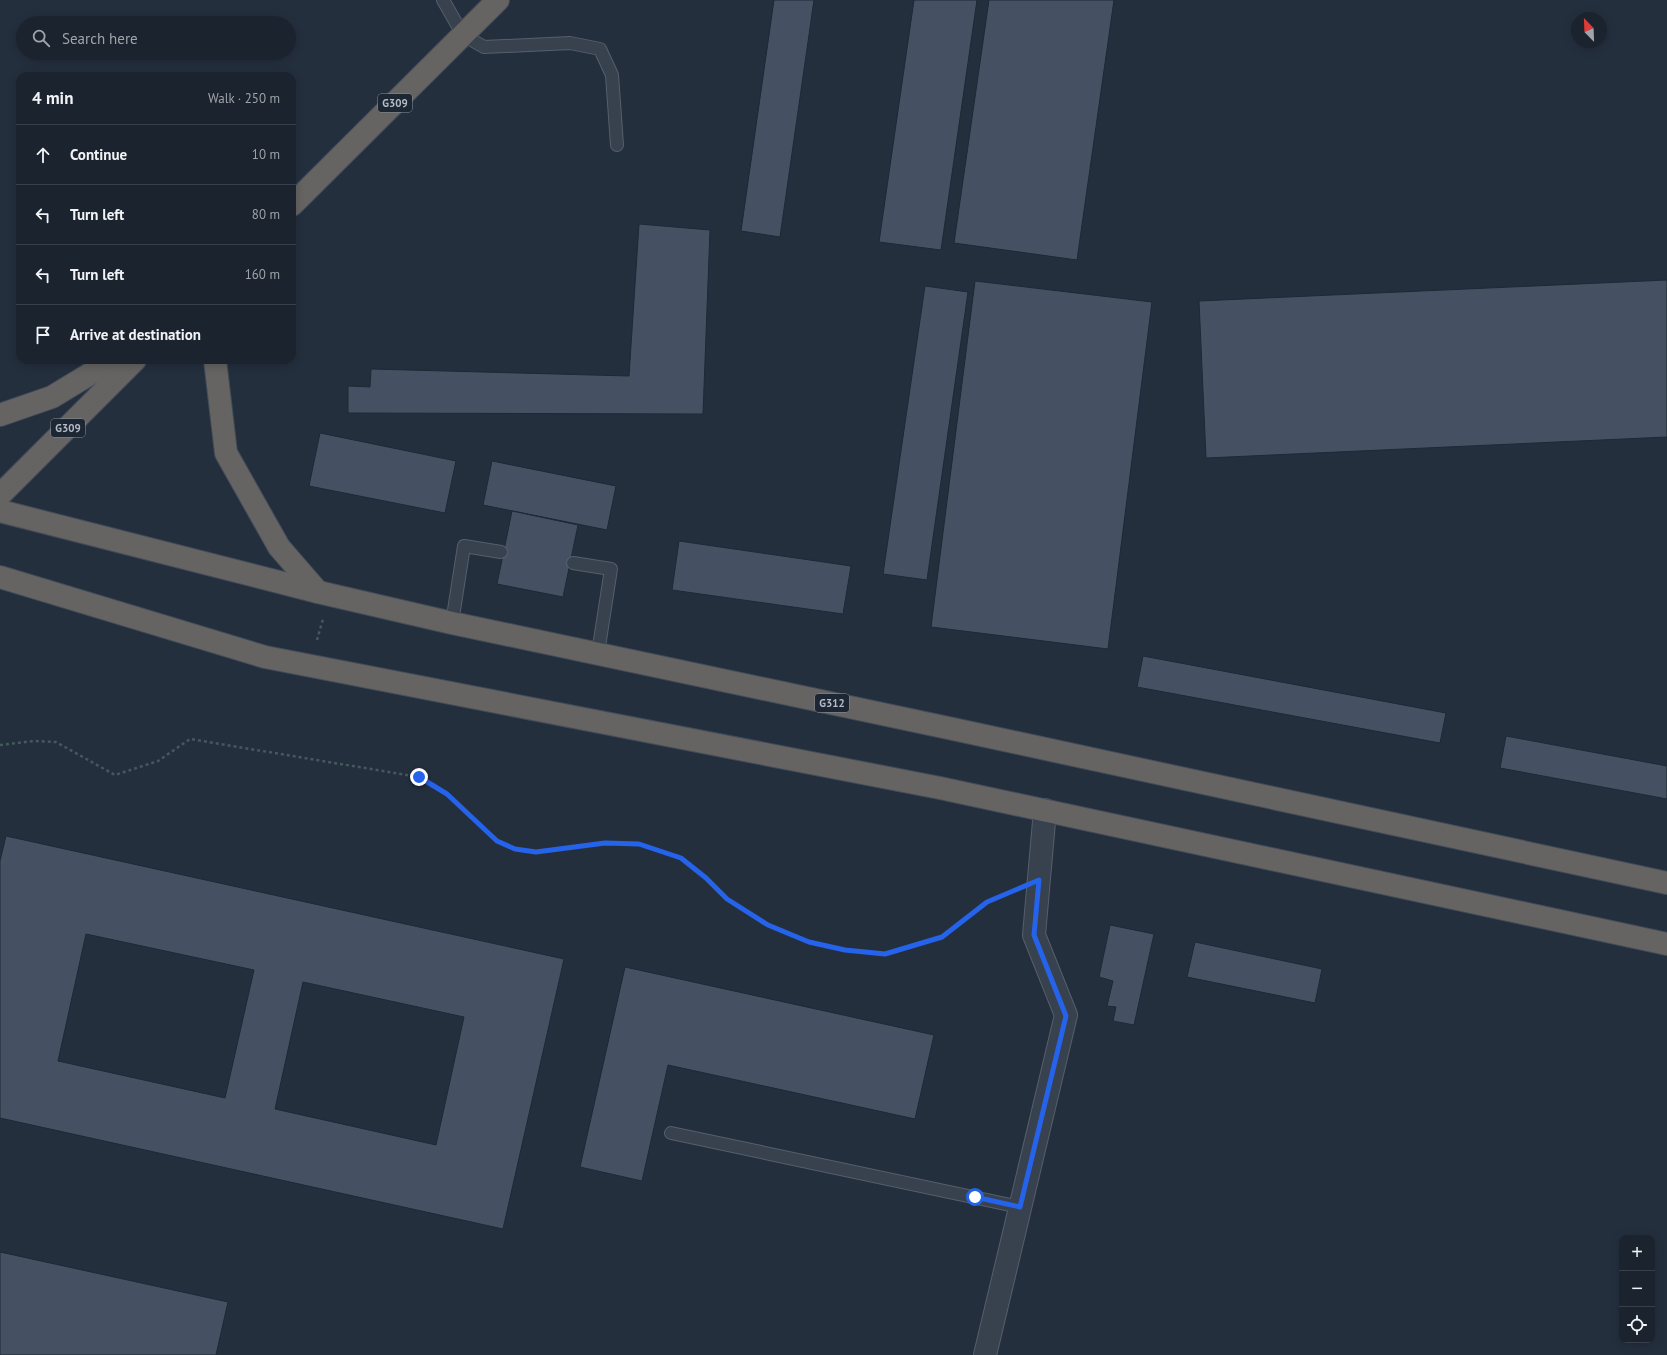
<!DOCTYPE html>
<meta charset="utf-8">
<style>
:root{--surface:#1b232e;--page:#242b36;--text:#f1f3f6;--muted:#a0a4aa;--line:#39404a}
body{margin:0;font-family:"PT Sans",sans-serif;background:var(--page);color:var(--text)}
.controls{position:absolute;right:12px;bottom:12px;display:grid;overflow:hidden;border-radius:8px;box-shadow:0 2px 10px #0003}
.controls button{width:36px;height:36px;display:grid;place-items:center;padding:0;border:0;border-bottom:1px solid var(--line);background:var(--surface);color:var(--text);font:20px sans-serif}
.compass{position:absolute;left:1571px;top:12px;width:36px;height:36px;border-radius:50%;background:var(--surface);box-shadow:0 2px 10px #0003;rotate:337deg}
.stop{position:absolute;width:12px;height:12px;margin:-9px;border:3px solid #2563eb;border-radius:50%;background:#fff}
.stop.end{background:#2563eb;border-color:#fff;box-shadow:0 1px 4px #0008}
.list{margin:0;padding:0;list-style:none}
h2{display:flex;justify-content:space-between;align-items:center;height:52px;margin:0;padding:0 16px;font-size:17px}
h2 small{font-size:13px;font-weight:400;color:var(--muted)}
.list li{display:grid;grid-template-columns:26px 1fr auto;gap:12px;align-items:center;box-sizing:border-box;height:60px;padding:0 16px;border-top:1px solid var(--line)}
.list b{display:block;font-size:15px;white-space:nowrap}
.list em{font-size:13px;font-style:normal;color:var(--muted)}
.icon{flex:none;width:22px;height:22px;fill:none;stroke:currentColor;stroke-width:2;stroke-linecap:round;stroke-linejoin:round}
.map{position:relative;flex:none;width:1667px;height:1355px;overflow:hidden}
.search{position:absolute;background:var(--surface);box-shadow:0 2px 10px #0003;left:16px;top:16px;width:280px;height:44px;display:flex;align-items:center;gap:10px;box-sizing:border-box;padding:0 14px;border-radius:22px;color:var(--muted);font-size:15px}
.panel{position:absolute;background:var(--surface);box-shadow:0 2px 10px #0003;left:16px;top:72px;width:280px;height:292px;border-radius:12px}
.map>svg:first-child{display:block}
</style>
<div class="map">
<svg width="1667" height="1355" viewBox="0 0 1667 1355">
<rect width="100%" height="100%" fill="#242f3e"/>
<g fill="#455162" stroke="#1f2835" fill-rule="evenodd">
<path d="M774,0H814L780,237L741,231Z"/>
<path d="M914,0H977L941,250L879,242Z"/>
<path d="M989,0H1114L1077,260L954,243Z"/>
<path d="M639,224L710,230L703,414L348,413V386L370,387L371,369L629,376Z"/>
<path d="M1667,280V437L1206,458L1199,301Z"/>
<path d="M975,281L1152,302L1108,649L931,627Z"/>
<path d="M925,286L968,292L927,580L883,574Z"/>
<path d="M320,433L456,461L445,513L309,486Z"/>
<path d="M492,461L616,486L607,530L483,505Z"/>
<path d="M512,511L578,525L563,597L497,584Z"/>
<path d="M679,541L851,566L843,614L672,590Z"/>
<path d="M1143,656L1446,713L1440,743L1137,687Z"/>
<path d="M1506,736L1667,766V799L1500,768Z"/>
<path d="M6,836L564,959L503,1229L0,1118V861ZM86,934L254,970L225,1098L58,1061ZM303,982L464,1017L436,1145L275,1109Z"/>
<path d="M1110,925L1154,934L1134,1025L1113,1021L1116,1007L1107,1006L1113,981L1099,977Z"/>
<path d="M1195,942L1322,969L1315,1003L1187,977Z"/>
<path d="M625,967L934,1035L915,1119L668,1065L642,1181L580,1167Z"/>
<path d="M0,1252L228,1302L216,1355H0Z"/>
</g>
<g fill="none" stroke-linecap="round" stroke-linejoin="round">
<g stroke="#565f6c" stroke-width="14">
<g id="service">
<path d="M443,0L463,35L484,47L570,43L600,49L612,75L617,145"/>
<path d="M573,563L611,569L598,653"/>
<path d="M452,623L464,546L501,552"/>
<path d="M671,1133L1020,1207"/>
</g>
</g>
<g stroke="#565f6c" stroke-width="24">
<path id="minor" d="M985,1355L1066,1015L1034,935L1045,810"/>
</g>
<g stroke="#434c59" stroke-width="24">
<g id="trunk">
<path d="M292,205L498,0"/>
<path d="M215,360L226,453L279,547L318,592"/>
<path d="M0,415L52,397L113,360"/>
<path d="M0,495L135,360"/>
<path d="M0,511L318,592L452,623L953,729L1667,883"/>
<path d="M0,577L265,657L940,788L1667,944"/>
</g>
</g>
<g stroke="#44595c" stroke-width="2.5" stroke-dasharray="3 3" stroke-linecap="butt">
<path d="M317,640L323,619"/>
<path d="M0,745L34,741L56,742L115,775L158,761L190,739L419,777L447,794L497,841L515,849L536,852L605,843L639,844L681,858L706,878L727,899L768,925L809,942L845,950L885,954L942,937L987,902L1011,892"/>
</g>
<use href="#service" stroke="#38414e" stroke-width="12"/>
<use href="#minor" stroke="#38414e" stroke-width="22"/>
<use href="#trunk" stroke="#656462" stroke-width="22"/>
</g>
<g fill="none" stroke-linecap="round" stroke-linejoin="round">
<path stroke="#2563eb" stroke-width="5" d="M419,777L447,794L497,841L515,849L536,852L605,843L639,844L681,858L706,878L727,899L768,925L809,942L845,950L885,954L942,937L987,902L1039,880L1034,935L1066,1016L1020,1207L975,1197"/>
</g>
<g text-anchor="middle" stroke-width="3.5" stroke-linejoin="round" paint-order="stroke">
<g fill="#1d2633" stroke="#878f9c" stroke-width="1">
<rect x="378" y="94" width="34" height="18" rx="3"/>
<rect x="51" y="419" width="34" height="18" rx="3"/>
<rect x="815" y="694" width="34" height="18" rx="3"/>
</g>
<g font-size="11" font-weight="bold" fill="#b4bcc9">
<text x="395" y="107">G309</text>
<text x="68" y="432">G309</text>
<text x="832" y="707">G312</text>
</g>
</g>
</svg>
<div class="controls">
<button>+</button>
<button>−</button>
<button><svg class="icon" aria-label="locate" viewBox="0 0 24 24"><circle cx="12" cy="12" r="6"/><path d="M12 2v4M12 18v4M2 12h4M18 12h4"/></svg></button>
</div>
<svg class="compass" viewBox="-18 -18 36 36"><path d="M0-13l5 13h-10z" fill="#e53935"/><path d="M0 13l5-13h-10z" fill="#a0a4aa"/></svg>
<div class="stop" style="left:975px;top:1197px"></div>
<div class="stop end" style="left:419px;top:777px"></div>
<div class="search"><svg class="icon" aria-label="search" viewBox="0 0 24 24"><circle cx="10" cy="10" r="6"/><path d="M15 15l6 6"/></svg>Search here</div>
<section class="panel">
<h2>4 min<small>Walk · 250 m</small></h2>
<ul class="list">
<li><svg class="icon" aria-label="ahead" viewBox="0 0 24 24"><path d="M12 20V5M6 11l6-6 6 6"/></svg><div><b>Continue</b></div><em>10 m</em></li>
<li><svg class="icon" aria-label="left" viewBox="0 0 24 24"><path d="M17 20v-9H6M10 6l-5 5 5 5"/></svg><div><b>Turn left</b></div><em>80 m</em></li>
<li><svg class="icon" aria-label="left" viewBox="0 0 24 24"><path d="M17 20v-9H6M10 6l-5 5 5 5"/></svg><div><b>Turn left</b></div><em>160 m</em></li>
<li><svg class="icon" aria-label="arrive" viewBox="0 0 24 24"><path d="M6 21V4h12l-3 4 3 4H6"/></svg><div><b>Arrive at destination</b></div></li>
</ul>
</section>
</div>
